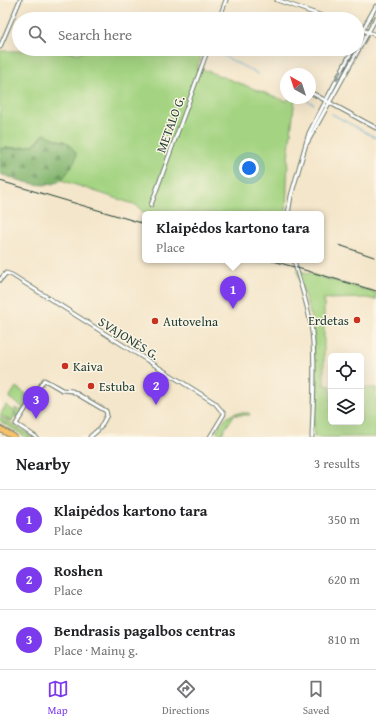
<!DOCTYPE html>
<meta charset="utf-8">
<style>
:root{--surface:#fff;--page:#f6f6f6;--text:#202124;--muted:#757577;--line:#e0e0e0;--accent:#7c3aed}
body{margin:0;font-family:"Gentium Book Plus",serif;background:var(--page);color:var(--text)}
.controls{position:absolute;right:12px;bottom:12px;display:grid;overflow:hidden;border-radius:6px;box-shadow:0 4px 16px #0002}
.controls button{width:36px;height:36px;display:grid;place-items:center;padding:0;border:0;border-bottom:1px solid var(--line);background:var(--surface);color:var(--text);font:20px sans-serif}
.compass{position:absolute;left:280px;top:68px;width:36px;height:36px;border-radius:50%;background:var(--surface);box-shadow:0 4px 16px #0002;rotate:321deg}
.you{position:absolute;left:249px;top:168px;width:14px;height:14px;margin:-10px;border:3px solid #fff;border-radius:50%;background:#1a73e8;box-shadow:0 0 0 6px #1a73e833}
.badge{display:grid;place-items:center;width:26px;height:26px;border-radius:50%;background:var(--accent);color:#fff;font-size:13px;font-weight:700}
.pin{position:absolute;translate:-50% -33px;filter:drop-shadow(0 1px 2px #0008)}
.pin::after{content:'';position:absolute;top:21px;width:14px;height:12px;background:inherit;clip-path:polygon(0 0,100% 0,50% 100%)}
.popup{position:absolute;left:142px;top:211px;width:182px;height:52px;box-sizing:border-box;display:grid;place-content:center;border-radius:6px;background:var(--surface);filter:drop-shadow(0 1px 3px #0005);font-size:13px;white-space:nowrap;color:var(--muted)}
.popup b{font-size:15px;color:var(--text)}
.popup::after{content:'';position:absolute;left:50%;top:100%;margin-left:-8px;border:8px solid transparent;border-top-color:var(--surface)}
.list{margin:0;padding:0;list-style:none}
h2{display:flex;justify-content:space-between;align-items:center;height:52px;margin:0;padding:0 16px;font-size:17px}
h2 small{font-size:13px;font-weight:400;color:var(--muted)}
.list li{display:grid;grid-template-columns:26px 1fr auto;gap:12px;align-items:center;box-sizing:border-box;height:60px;padding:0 16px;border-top:1px solid var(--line)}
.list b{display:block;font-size:15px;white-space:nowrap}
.list p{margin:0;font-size:13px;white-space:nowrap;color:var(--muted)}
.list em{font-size:13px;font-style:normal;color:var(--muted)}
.icon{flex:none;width:22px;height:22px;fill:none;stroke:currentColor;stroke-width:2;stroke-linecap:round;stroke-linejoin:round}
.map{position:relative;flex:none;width:376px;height:437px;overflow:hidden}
.search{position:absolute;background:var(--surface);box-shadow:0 4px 16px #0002;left:12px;right:12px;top:12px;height:44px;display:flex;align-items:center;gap:10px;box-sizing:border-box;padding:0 14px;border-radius:22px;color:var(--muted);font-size:15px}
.sheet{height:232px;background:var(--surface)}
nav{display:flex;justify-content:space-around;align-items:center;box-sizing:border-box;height:56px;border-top:1px solid var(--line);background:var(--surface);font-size:11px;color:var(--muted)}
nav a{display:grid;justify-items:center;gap:2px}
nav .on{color:var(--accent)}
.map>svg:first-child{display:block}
</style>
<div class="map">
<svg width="376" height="437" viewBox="0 0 376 437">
<defs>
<pattern id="forest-firs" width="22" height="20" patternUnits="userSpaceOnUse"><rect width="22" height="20" fill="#83b670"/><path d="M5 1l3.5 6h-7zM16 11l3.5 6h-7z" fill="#6b955d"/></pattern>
</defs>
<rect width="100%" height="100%" fill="#fcf5e5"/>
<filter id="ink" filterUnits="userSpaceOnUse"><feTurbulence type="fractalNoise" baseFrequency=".025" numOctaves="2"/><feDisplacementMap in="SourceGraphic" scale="8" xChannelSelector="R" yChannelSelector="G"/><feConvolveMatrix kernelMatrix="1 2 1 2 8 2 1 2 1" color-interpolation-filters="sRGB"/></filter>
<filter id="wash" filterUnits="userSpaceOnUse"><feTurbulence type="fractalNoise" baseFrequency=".012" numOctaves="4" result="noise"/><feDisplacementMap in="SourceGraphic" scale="16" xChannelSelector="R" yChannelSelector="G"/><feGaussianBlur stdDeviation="0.9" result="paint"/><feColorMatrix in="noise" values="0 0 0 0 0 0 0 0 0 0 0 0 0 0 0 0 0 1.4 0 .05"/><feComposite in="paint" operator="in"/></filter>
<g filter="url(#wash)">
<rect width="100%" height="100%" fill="#f4e6ca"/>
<g fill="#a4d482" stroke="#62885b">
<path d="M91,49H204L197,67L286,101L290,98H295L288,158L286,214H145L136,205L61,180L67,173L65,141C56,140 50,135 43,135C41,137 39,140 37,142C26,151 12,145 0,149V51H48L79,53Z"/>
<path d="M297,270L376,293V300L367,298L324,299V385L331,386V422H361V387L376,388V437H314L313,331L310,313Z"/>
<path d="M16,387L26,394L29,401L18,418L16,417L15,408L20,411L23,407L9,398Z"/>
<path d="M6,405L11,410L12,409C16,413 14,417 12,422L0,415Z"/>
<path d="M235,413H249L250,415H234L221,435L216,431L223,421H224L226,419H224Z"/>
<path d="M0,417L33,437H26L0,421Z"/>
</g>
<path fill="url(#forest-firs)" stroke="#517a52" d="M46,134L57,140L68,143L76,153C77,160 73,165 69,170C66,174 63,180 58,182C41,190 17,179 0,174V149C9,147 17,150 25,147C29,146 34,145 37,142C41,139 41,135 46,134Z"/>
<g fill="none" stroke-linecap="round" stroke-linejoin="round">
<g stroke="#58a8d2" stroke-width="1">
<path d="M214,51L258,74"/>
<path d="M303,98L314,104"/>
<path d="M332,114L376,138"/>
</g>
</g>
</g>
<g filter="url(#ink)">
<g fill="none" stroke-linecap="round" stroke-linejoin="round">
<g stroke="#6a7868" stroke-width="5">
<g id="minor">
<path d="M277,0L331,19"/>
<path d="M219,19L226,0"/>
<path d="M357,28L376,35"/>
<path d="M357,40L376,6"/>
<path d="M0,47L20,0"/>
<path d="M310,92L376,128"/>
<path d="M307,143L376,18"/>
<path d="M151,205L208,49"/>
<path d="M288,214L291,196L309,133L353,49"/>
<path d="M294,260C300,284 309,307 312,332C316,366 313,403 312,437"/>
<path d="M0,280L6,273L12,275L215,403L224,414L210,437"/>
<path d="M50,383L62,390L72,391L106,411L107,415L100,428"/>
<path d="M36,437L16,424L44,380L48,382"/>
<path d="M90,437L98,430"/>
</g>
</g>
<g stroke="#6a7868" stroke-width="7">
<path id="primary" d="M0,429L14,437"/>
</g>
<use href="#minor" stroke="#fff" stroke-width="3"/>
<use href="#primary" stroke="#f5c16b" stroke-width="5"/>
<g stroke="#1f3d34" stroke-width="1">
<path d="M0,181L145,224"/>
<path d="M339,245L374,257"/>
<path d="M270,260L376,291"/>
</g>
</g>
<defs><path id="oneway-solid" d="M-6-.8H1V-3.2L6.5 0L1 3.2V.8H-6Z"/></defs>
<use fill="#8f9e9a" href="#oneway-solid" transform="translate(339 75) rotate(117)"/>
</g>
<g fill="#c8321e" stroke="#fcf5e5" stroke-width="1.5">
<circle cx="357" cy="320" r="4"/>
<circle cx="155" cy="321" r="4"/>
<circle cx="65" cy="366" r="4"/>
<circle cx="91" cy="386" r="4"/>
</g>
<g text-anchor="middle" stroke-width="3" stroke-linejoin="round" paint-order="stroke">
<g font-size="13" fill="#1f3d34" stroke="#fcf5e5">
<text transform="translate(170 124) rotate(-70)" y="5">METALO G.</text>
<text transform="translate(129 338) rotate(32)" y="5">SVAJONĖS G.</text>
</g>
<g font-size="13" fill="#1f3d34" stroke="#fcf5e5" text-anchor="start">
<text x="349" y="325" text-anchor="end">Erdetas</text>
<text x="163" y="326">Autovelna</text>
<text x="73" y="371">Kaiva</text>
<text x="99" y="391">Estuba</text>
</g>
</g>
</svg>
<div class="controls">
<button><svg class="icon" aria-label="locate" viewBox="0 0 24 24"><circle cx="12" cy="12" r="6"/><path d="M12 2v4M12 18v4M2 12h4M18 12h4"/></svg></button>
<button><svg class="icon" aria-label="layers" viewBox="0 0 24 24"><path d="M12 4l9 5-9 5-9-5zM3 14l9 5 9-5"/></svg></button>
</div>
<svg class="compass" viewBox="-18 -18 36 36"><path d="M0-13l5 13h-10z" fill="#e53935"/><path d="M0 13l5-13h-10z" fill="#757577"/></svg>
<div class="you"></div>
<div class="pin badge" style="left:233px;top:309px">1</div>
<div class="popup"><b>Klaipėdos kartono tara</b>Place</div>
<div class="pin badge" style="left:156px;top:405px">2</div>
<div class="pin badge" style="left:36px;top:419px">3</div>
<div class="search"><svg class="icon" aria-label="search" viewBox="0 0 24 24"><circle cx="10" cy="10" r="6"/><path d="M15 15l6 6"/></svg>Search here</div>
</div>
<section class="sheet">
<h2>Nearby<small>3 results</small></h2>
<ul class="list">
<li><span class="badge">1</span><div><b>Klaipėdos kartono tara</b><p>Place</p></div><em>350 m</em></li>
<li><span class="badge">2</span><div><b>Roshen</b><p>Place</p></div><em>620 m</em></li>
<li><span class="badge">3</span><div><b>Bendrasis pagalbos centras</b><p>Place · Mainų g.</p></div><em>810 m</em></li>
</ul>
</section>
<nav>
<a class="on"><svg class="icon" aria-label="map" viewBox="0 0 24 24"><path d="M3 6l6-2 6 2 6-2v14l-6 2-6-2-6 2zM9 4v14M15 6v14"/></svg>Map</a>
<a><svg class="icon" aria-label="directions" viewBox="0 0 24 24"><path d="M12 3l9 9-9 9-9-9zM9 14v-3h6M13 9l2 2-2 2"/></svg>Directions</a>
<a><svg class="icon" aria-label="saved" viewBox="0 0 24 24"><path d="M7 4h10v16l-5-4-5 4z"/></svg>Saved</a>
</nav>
